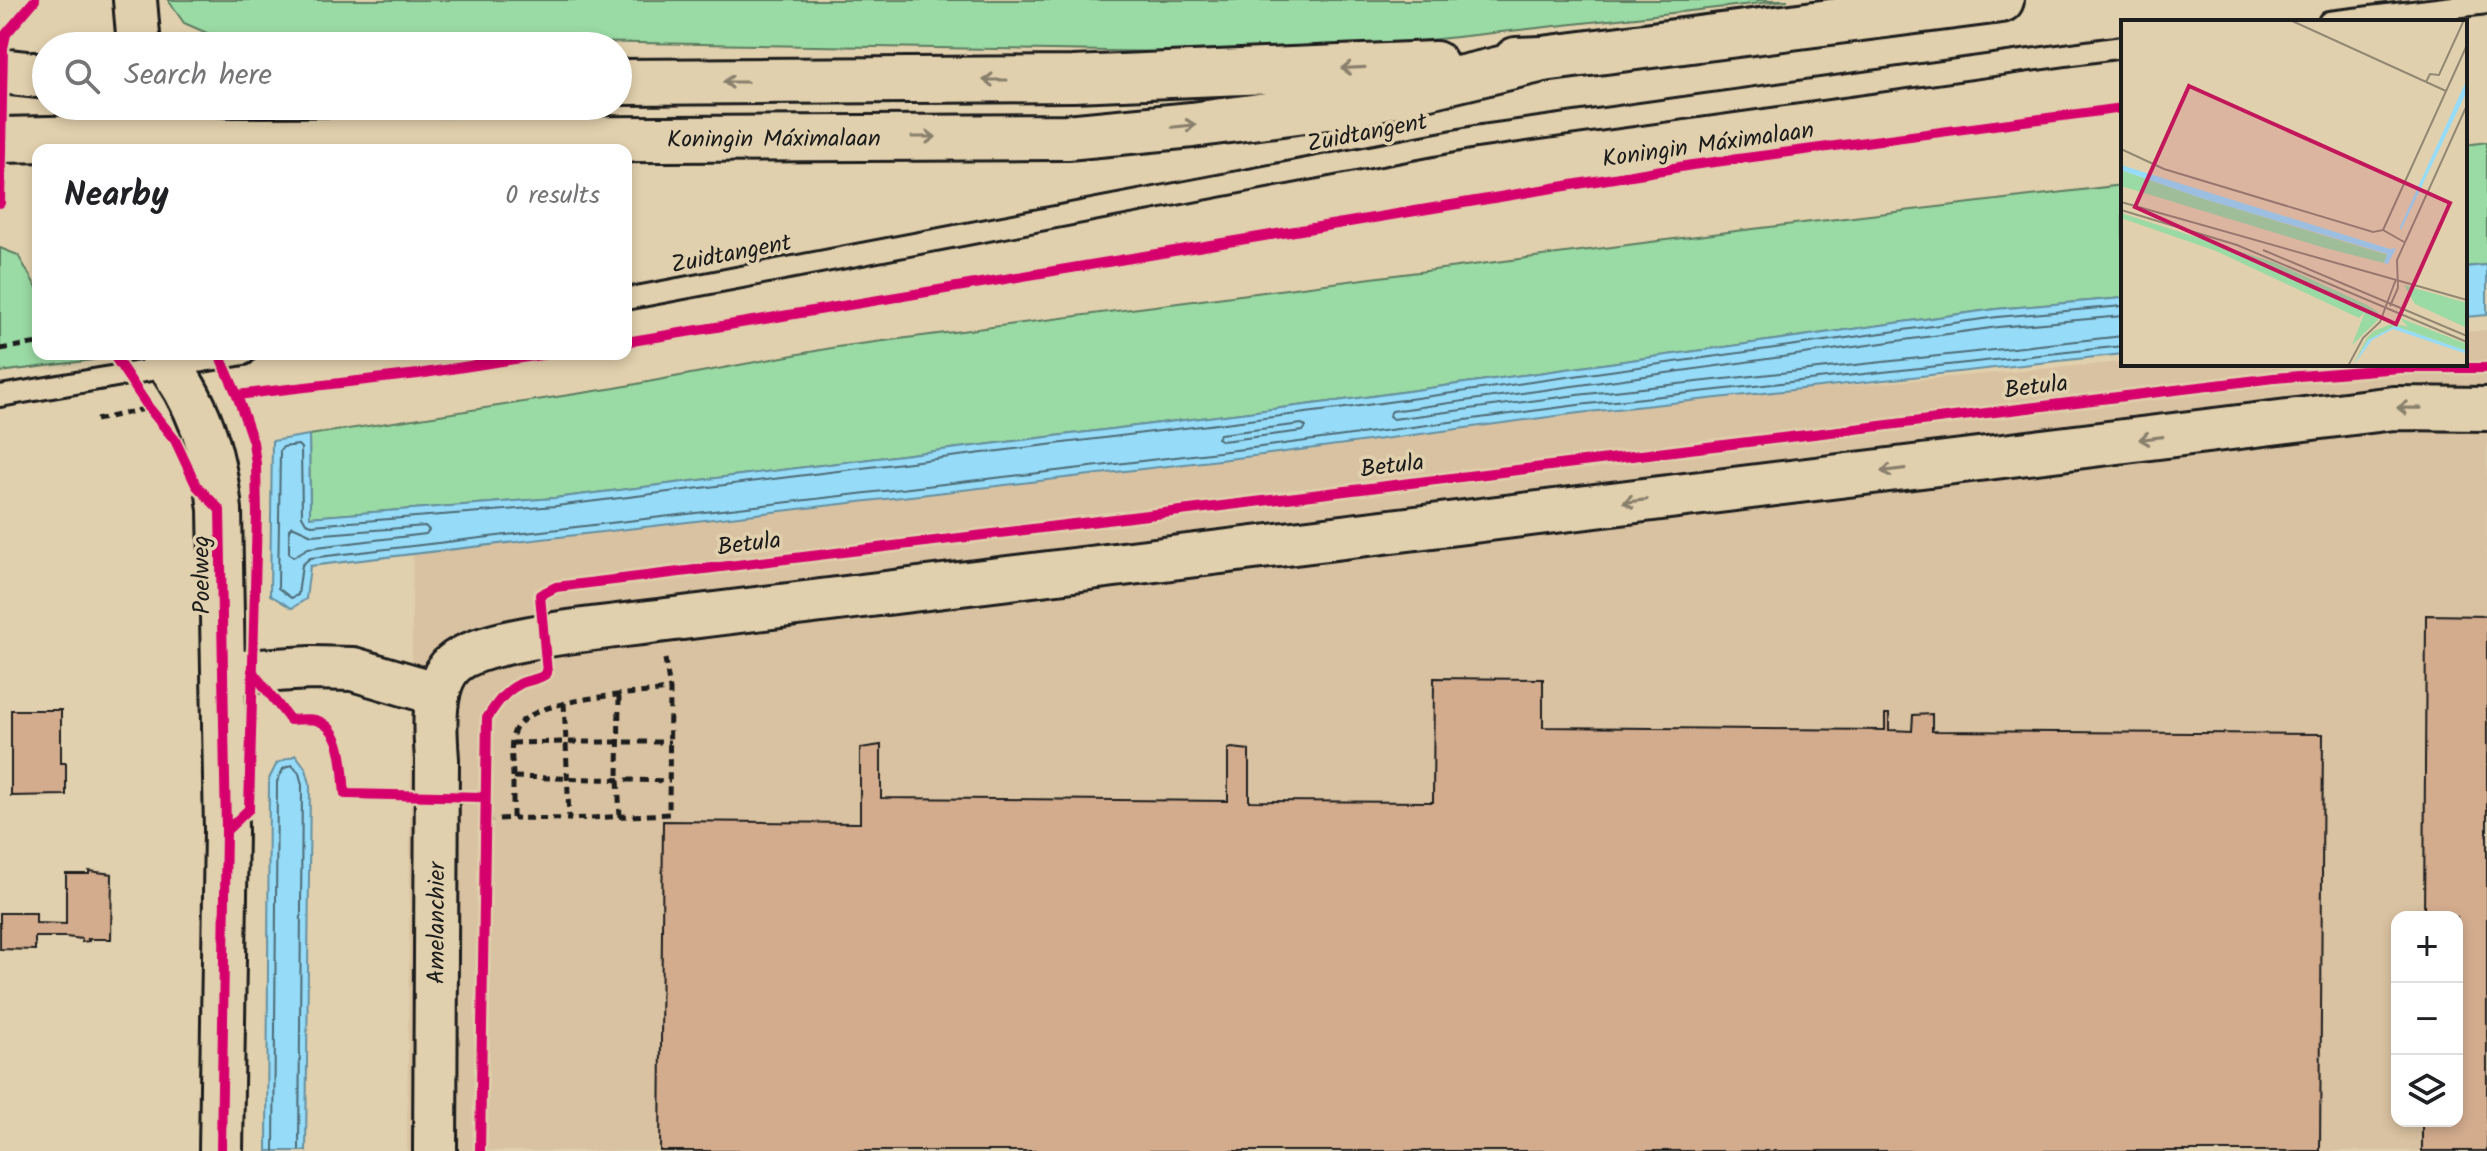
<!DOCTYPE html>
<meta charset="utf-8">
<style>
:root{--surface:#fff;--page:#f6f6f6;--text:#202124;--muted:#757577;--line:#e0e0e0}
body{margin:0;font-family:Kalam,sans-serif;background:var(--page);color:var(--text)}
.controls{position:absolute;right:24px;bottom:24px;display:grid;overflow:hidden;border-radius:16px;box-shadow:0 4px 12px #0003}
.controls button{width:72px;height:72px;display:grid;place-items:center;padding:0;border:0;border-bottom:2px solid var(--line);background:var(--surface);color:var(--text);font:40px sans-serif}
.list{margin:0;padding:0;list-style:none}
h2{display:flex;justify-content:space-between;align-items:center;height:104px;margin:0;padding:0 32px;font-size:34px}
h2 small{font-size:26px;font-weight:400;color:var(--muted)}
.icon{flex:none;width:44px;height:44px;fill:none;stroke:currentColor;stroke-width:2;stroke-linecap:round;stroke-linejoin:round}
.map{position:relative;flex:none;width:2487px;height:1151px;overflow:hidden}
.search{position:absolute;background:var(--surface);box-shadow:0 4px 12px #0003;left:32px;top:32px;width:600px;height:88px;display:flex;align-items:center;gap:20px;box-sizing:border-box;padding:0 28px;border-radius:44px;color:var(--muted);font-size:30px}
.panel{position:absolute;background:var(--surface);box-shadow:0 4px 12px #0003;left:32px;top:144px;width:600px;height:216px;border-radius:16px}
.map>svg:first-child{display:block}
</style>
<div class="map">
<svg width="2487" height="1151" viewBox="0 0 2487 1151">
<rect width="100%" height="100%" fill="#e1d0ad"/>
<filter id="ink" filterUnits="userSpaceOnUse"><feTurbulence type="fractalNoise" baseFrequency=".0125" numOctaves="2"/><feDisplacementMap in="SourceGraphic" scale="16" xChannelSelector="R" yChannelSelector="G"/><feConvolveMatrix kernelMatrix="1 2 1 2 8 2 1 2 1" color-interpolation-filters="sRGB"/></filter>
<g filter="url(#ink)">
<path fill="#d9c2a1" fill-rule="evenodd" d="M2487,330V1151H407L413,509L2123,362V364H2465V332ZM2397,917H2457V1121H2397Z"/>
<g fill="#9adaa4" stroke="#5b7b60" stroke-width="2">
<path d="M168,0H1788L1376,46L1168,52L520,41L298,46L216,37L184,23Z"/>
<path d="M2487,142V265L2465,267V145Z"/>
<path d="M2123,185V298L1996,309L1337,401L555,498L310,517L309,435L615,388L837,347L1736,231Z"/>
<path d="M0,248L18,255L38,290V354H89L93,360L0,372Z"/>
</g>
<g fill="#96dcf8" stroke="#658fa0" stroke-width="2">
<path d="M2487,265V315L2465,317V267Z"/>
<path d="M2123,298V354L1579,413L1262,455L310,566L306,599L292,608L270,595L272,441L309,435L310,517L555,498L1337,401L1996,309Z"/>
<path d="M296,755L306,769L310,784L306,1151H267L269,779L277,763Z"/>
</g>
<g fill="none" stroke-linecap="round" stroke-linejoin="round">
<g stroke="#4d6974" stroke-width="2">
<path d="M2123,306L1997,317L1338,409L556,506L312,525L306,523L302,516L301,448L298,445L283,447L280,451L278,588L291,598L298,595L302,565L310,558L1261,447L1578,405L2123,346"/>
<path d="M2123,316L1998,327L1392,411L1389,416L1393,419L1577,395L2123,336"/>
<path d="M1302,424L1306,427L1303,431L1222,441L1217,438L1220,434Z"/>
<path d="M292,526L312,535L425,526L429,530L426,534L308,548L293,557L289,553V529Z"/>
<path d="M274,1151L277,782L283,769L292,765L299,773L302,785L299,1151"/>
</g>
</g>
<g fill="#d3ac8e" stroke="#1c1c1c" stroke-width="2">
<path d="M2426,615L2487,616V1151H2422V1121H2457V917H2424Z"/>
<path d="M1434,678L1543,679V727L1885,730V714H1889V730L1912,731L1913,715L1932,714V731L2323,734L2320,1151H660L663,821L860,823V748L881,745V798L1228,801V749L1232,748L1249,750V801L1433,802Z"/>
<path d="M11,710H61V763H66V795L11,796Z"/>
<path d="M89,871L112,874L111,939H88L89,941L82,942V939L66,937H35V950L0,949V913H36V923L66,924V874H89Z"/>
</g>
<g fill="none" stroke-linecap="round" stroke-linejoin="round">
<g stroke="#1c1c1c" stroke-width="26">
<g id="service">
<path d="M2329,22L2487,3"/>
<path d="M626,299L1475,137L2123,47"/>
<path d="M0,396L244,354"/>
</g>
</g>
<g stroke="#1c1c1c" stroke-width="48">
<g id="minor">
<path d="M135,0L139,46"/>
<path d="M88,150L87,138L121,106"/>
<path d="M161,354C199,402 214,450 220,510L226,831L221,1151"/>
<path d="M224,673L311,668L353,669L438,694"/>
<path id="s1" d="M435,1151L437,759C435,732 431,685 453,664C482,637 614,627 658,621L2394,408L2487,409"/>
</g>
</g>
<g stroke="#1c1c1c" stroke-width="50">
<g id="secondary">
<path d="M1516,60L1543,59L2001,0"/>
<path d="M0,71L46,76"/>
<path d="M618,82L1073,79L1435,64"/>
<path id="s2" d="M0,140L147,137L233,141L1067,137L1192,125L1357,103L1543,59"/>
</g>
</g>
<g stroke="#1c1c1c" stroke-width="5" stroke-dasharray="8 6" stroke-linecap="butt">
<path d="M0,349L38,343"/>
<path d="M96,420L149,408"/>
<path d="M665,659L670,690"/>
<path d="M619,697L618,779L620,817"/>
<path d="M564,703L566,742H670"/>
<path d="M512,743L566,742L569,819L513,818"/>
<path d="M513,777C513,762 508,740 516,728C535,697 635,694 670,690L669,814L569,819"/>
<path d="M485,820L513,818V777L670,781"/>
</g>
<use href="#service" stroke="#e1d0ad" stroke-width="20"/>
<use href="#minor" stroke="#e1d0ad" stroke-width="42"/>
<use href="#secondary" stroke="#e1d0ad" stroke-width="44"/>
<g stroke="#e1d0ad" stroke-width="15">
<g id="cycleway">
<path d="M0,203L3,48L6,34L35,0"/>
<path d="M626,342L1692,165L2123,108"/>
<path d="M113,354L149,408L175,440L196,485L220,510L226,831L221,1151"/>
<path d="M219,354L237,395L253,442L256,464L257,514L249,809L226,831"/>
<path d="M237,395L418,374L547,354"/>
<path d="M252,671L290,720C298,720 308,718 316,720C345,729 342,769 345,794L485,797"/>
<path d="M480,1151L487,718C495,706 504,692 518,685C527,679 539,681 547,673L540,595L556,587L2274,378L2400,368H2487"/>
</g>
</g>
<use href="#cycleway" stroke="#d6006c" stroke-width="10"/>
</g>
<defs><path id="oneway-shaft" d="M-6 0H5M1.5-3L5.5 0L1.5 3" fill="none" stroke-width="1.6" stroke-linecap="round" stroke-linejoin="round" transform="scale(2)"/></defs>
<g stroke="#887f6c">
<use href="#oneway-shaft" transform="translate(1353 68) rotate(177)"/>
<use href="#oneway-shaft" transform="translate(995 80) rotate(180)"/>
<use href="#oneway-shaft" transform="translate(735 82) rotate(180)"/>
<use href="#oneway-shaft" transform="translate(1184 126) rotate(-6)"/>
<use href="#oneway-shaft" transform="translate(924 137)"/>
<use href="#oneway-shaft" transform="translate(2409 408) rotate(-179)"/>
<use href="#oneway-shaft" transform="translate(2151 438) rotate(173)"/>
<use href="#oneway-shaft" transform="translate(1893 470) rotate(173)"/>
<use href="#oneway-shaft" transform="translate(1635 501) rotate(173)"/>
</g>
</g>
<g text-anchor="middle" stroke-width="7" stroke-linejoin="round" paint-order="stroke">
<g font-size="24" fill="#1c1c1c" stroke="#e1d0ad">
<text transform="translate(1367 132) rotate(-11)" y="8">Zuidtangent</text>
<text dy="8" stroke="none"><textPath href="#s2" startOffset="774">Koningin Máximalaan</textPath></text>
<text transform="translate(1708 144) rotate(-8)" y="8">Koningin Máximalaan</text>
<text transform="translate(731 253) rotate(-11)" y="8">Zuidtangent</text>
<text transform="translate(2036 386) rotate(-7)" y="8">Betula</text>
<text transform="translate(1392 465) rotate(-7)" y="8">Betula</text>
<text transform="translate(749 543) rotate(-7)" y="8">Betula</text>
<text transform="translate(201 575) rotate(-91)" y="8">Poelweg</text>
<text dy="8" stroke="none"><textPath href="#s1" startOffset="228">Amelanchier</textPath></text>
</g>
</g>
<g transform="translate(2121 20)">
<rect width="346" height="346" fill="#e1d0ad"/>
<path d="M0,150L80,178L267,235L263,243L204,228L0,166ZM0,193L155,243L246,285L257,292V300L231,325L244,292L238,298L95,231L0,198ZM283,265L346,283V308L294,284ZM279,298L346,324V331L274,306L247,320L231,346L246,318L253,311L273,303L287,307Z" fill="#9adaa4"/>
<path d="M346,59V71L280,210L279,207ZM0,145L269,229L275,228L267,244L263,243L266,234L80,178L0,150ZM274,306L346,331V334L272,309L251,320L233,345L247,320Z" fill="#96dcf8"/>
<path fill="none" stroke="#928873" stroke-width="2" d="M169,0L325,71M305,62L309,54L318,55L343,0M0,129L43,149L252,212L262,210L283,222M0,182L346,280M0,190L116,225L346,322M262,210L346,25M142,230L346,316M269,286L277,268L276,240L346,85M227,346L242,318L259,302L275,259"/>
<path fill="#c2185b" fill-opacity="0.15" stroke="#c2185b" stroke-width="4" d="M68,66L329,183L275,304L14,187Z"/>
<rect width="346" height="346" fill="none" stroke="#1c1c1c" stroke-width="4"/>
</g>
</svg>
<div class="controls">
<button>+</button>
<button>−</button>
<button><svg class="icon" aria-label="layers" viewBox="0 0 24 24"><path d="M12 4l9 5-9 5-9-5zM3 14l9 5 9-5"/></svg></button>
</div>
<div class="search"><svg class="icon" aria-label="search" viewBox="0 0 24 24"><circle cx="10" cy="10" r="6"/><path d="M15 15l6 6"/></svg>Search here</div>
<section class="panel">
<h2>Nearby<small>0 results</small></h2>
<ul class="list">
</ul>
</section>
</div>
